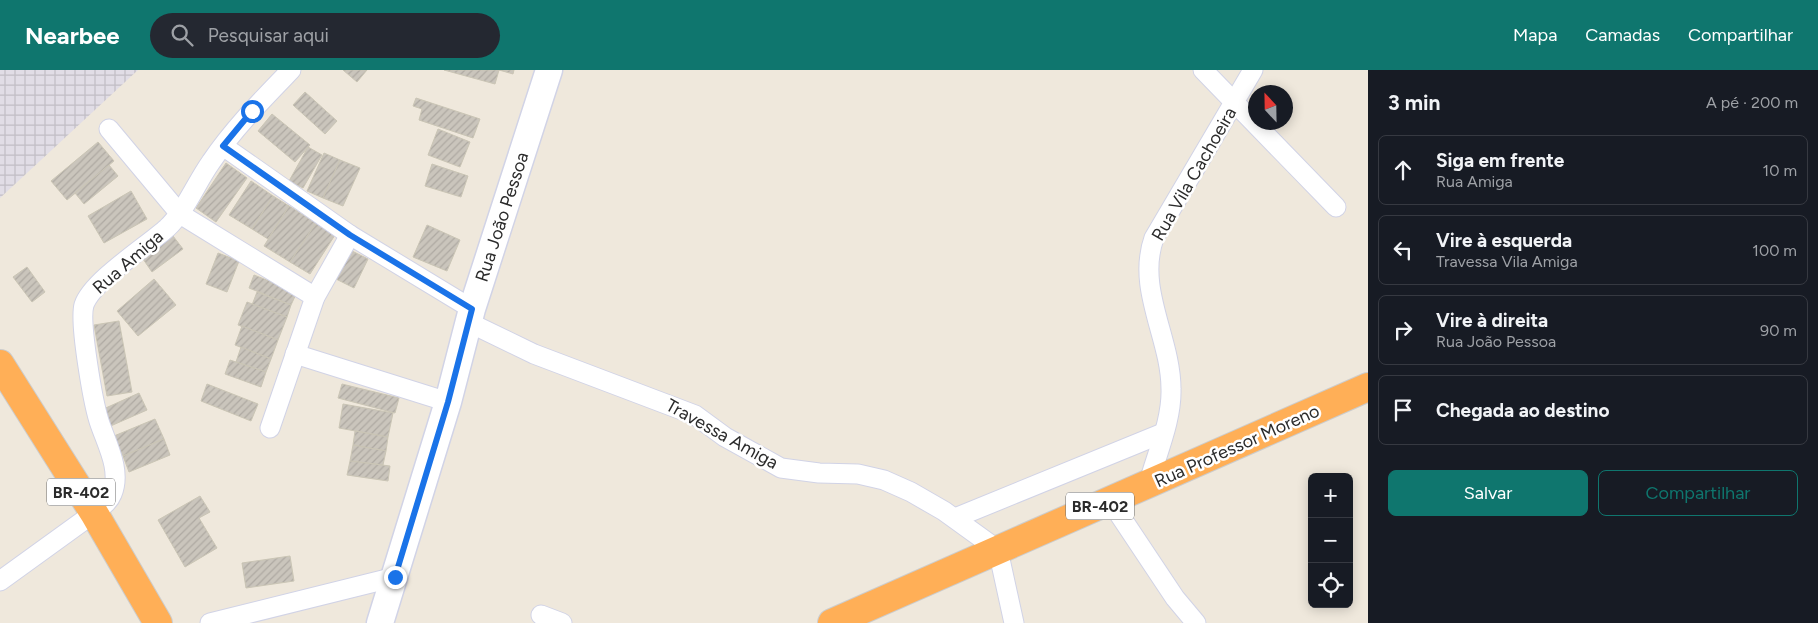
<!DOCTYPE html>
<html lang="pt">
<meta charset="utf-8">
<style>
:root{--surface:#171b24;--page:#242831;--text:#f1f3f6;--muted:#9ea1a6;--line:#363941;--accent:#0f766e}
body{margin:0;font-family:Figtree,sans-serif;background:var(--page);color:var(--text)}
.controls{position:absolute;right:15px;bottom:15px;display:grid;overflow:hidden;border-radius:8px;box-shadow:0 2px 12px #0003}
.controls button{width:45px;height:45px;display:grid;place-items:center;padding:0;border:0;border-bottom:1px solid var(--line);background:var(--surface);color:var(--text);font:25px sans-serif}
.compass{position:absolute;left:1248px;top:15px;width:45px;height:45px;border-radius:50%;background:var(--surface);box-shadow:0 2px 12px #0003;rotate:338deg}
.stop{position:absolute;width:15px;height:15px;margin:-11px;border:4px solid #1a73e8;border-radius:50%;background:#fff}
.stop.end{background:#1a73e8;border-color:#fff;box-shadow:0 1px 5px #0008}
.list{margin:0;padding:0;list-style:none}
h2{display:flex;justify-content:space-between;align-items:center;height:65px;margin:0;padding:0 20px;font-size:21px}
h2 small{font-size:16px;font-weight:400;color:var(--muted)}
.list li{display:grid;grid-template-columns:32px 1fr auto;gap:15px;align-items:center;box-sizing:border-box;height:70px;margin:0 10px 10px;padding:0 10px;border:1px solid var(--line);border-radius:8px}
.list b{display:block;font-size:19px;white-space:nowrap}
.list p{margin:0;font-size:16px;white-space:nowrap;color:var(--muted)}
.list em{font-size:16px;font-style:normal;color:var(--muted)}
.actions{display:flex;gap:10px;padding:15px 20px}
.actions a{flex:1;padding:11px 0;border:1px solid var(--accent);border-radius:8px;text-align:center;font-size:18px;color:var(--accent)}
.actions .main{background:var(--accent);color:#fff}
.icon{flex:none;width:28px;height:28px;fill:none;stroke:currentColor;stroke-width:2;stroke-linecap:round;stroke-linejoin:round}
.map{position:relative;flex:none;width:1368px;height:553px;overflow:hidden}
header{display:flex;align-items:center;gap:30px;box-sizing:border-box;height:70px;padding:0 25px;background:var(--accent);color:#fff}
header strong{font-size:24px}
nav{display:flex;gap:28px;margin-inline-start:auto;font-size:18px}
.search{width:350px;height:45px;background:var(--page);display:flex;align-items:center;gap:12px;box-sizing:border-box;padding:0 18px;border-radius:28px;color:var(--muted);font-size:19px}
main{display:flex}
aside{flex:1;background:var(--surface)}
.map>svg:first-child{display:block}
</style>
<header>
<strong>Nearbee</strong>
<div class="search"><svg class="icon" aria-label="search" viewBox="0 0 24 24"><circle cx="10" cy="10" r="6"/><path d="M15 15l6 6"/></svg>Pesquisar aqui</div>
<nav><a>Mapa</a><a>Camadas</a><a>Compartilhar</a></nav>
</header>
<main>
<div class="map">
<svg width="1368" height="553" viewBox="0 0 1368 553">
<defs>
<pattern id="industrial-grid" width="8" height="8" patternUnits="userSpaceOnUse" patternTransform="scale(1.25)"><rect width="8" height="8" fill="#e1dde6"/><path d="M0 4h8M4 0v8" fill="none" stroke="#c1bec5"/></pattern>
<pattern id="building-hatch" width="6" height="6" patternUnits="userSpaceOnUse" patternTransform="scale(1.25)"><rect width="6" height="6" fill="#cac5bc"/><path d="M-1 1l2-2M0 6l6-6M5 7l2-2" fill="none" stroke="#aea9a2"/></pattern>
</defs>
<rect width="100%" height="100%" fill="#efe8dc"/>
<path fill="url(#industrial-grid)" d="M0,0H138L0,128Z"/>
<g fill="url(#building-hatch)" stroke="#cac5b5">
<path d="M343,0H367L357,12Z"/>
<path d="M444,0H499L495,14Z"/>
<path d="M499,0H514L513,4Z"/>
<path d="M305,22L337,51L325,64L293,35Z"/>
<path d="M416,28L480,49L473,68L419,50L422,39L413,36Z"/>
<path d="M272,44L310,75L295,92L258,61Z"/>
<path d="M438,59L470,72L460,97L428,85Z"/>
<path d="M98,72L114,91L67,130L51,111Z"/>
<path d="M308,77L322,85L303,118L289,111Z"/>
<path d="M324,83L340,90L323,128L307,121Z"/>
<path d="M340,90L360,98L343,136L323,128Z"/>
<path d="M226,93L247,108L216,152L196,138Z"/>
<path d="M432,94L468,106L461,127L425,116Z"/>
<path d="M109,95L118,106L84,134L75,123Z"/>
<path d="M251,111L273,126L252,159L229,145Z"/>
<path d="M131,121L147,149L104,173L88,146Z"/>
<path d="M273,126L289,136L268,169L252,159Z"/>
<path d="M289,136L316,153L290,192L264,176Z"/>
<path d="M316,153L335,165L310,204L290,192Z"/>
<path d="M427,155L460,170L447,201L413,187Z"/>
<path d="M173,166L183,179L152,202L143,189Z"/>
<path d="M350,180L368,189L354,218L336,209Z"/>
<path d="M218,183L239,191L227,222L206,214Z"/>
<path d="M27,197L45,222L32,232L13,207Z"/>
<path d="M254,205L297,222L291,235L249,218Z"/>
<path d="M154,209L176,235L138,266L117,241Z"/>
<path d="M257,222L291,235L287,247L252,235Z"/>
<path d="M247,232L287,247L278,270L238,255Z"/>
<path d="M119,251L132,322L107,326L94,255Z"/>
<path d="M242,256L278,270L271,289L235,275Z"/>
<path d="M241,277L271,289L266,302L236,292Z"/>
<path d="M230,290L266,302L261,317L225,304Z"/>
<path d="M207,314L258,334L251,351L201,331Z"/>
<path d="M342,314L399,328L395,343L338,328Z"/>
<path d="M139,323L147,340L106,358L99,341Z"/>
<path d="M343,334L393,343L388,367L339,358Z"/>
<path d="M155,349L164,369L123,386L114,366Z"/>
<path d="M355,361L388,367L386,381L353,375Z"/>
<path d="M164,369L170,385L129,402L123,386Z"/>
<path d="M353,375L386,381L383,395L350,391Z"/>
<path d="M350,391L390,396L388,411L347,405Z"/>
<path d="M200,426L210,442L199,448L217,478L185,497L158,450Z"/>
<path d="M290,486L294,511L246,518L242,493Z"/>
</g>
<g fill="none" stroke-linecap="round" stroke-linejoin="round">
<g stroke="#d1d3e6" stroke-width="21">
<g id="street">
<path d="M1203,0L1336,137"/>
<path d="M109,59L180,144L315,227"/>
<path d="M223,76L350,165L472,239"/>
<path d="M470,253L534,284L695,345L725,367L781,398L819,403L858,404L884,410L911,422L944,441L998,480L1014,553"/>
<path d="M295,284L448,332"/>
<path d="M270,358L315,227L350,165"/>
<path d="M1148,416C1156,385 1172,351 1171,319C1171,268 1136,219 1154,168L1253,0"/>
<path d="M1111,432L1175,528L1196,553"/>
<path d="M955,448L1163,363"/>
<path d="M0,511L94,443C101,437 109,432 112,424C122,400 106,373 99,351C93,332 79,252 84,235C92,211 147,176 167,158C186,140 196,113 211,92C234,58 263,29 291,0"/>
<path d="M541,545L562,553"/>
<path d="M210,553L395,507"/>
</g>
</g>
<g stroke="#d1d3e6" stroke-width="29">
<path id="secondary" d="M380,553L448,332L472,239L549,0"/>
</g>
<g stroke="#ccc" stroke-width="30">
<g id="highway">
<path d="M0,294L94,443L158,553"/>
<path d="M832,553L1368,317"/>
</g>
</g>
<use href="#street" stroke="#fff" stroke-width="19"/>
<use href="#secondary" stroke="#fff" stroke-width="26"/>
<use href="#highway" stroke="#ffaf57" stroke-width="28"/>
</g>
<g fill="none" stroke-linecap="round" stroke-linejoin="round">
<path stroke="#1a73e8" stroke-width="6" d="M252,41L223,76L350,165L472,239L448,332L395,507"/>
</g>
<g text-anchor="middle" stroke-width="5" stroke-linejoin="round" paint-order="stroke">
<g fill="#fff" stroke="#6b6b6b" stroke-width="1">
<rect x="47" y="408.5" width="68" height="27" rx="4"/>
<rect x="1066" y="422.5" width="68" height="27" rx="4"/>
</g>
<g font-size="16" font-weight="bold" fill="#2b2b2b">
<text x="81" y="428">BR-402</text>
<text x="1100" y="442">BR-402</text>
</g>
<g font-size="18" fill="#2b2b2b" stroke="#fff">
<text transform="translate(1194 104) rotate(-60)" y="6">Rua Vila Cachoeira</text>
<text transform="translate(502 147) rotate(-72)" y="6">Rua João Pessoa</text>
<text transform="translate(128 192) rotate(-41)" y="6">Rua Amiga</text>
<text transform="translate(722 364) rotate(29)" y="6">Travessa Amiga</text>
<text transform="translate(1237 376) rotate(-24)" y="6">Rua Professor Moreno</text>
</g>
</g>
</svg>
<div class="controls">
<button>+</button>
<button>−</button>
<button><svg class="icon" aria-label="locate" viewBox="0 0 24 24"><circle cx="12" cy="12" r="6"/><path d="M12 2v4M12 18v4M2 12h4M18 12h4"/></svg></button>
</div>
<svg class="compass" viewBox="-18 -18 36 36"><path d="M0-13l5 13h-10z" fill="#e53935"/><path d="M0 13l5-13h-10z" fill="#9ea1a6"/></svg>
<div class="stop" style="left:252px;top:41px"></div>
<div class="stop end" style="left:395px;top:507px"></div>
</div>
<aside>
<h2>3 min<small>A pé · 200 m</small></h2>
<ul class="list">
<li><svg class="icon" aria-label="ahead" viewBox="0 0 24 24"><path d="M12 20V5M6 11l6-6 6 6"/></svg><div><b>Siga em frente</b><p>Rua Amiga</p></div><em>10 m</em></li>
<li><svg class="icon" aria-label="left" viewBox="0 0 24 24"><path d="M17 20v-9H6M10 6l-5 5 5 5"/></svg><div><b>Vire à esquerda</b><p>Travessa Vila Amiga</p></div><em>100 m</em></li>
<li><svg class="icon" aria-label="right" viewBox="0 0 24 24"><path d="M7 20v-9h11M14 6l5 5-5 5"/></svg><div><b>Vire à direita</b><p>Rua João Pessoa</p></div><em>90 m</em></li>
<li><svg class="icon" aria-label="arrive" viewBox="0 0 24 24"><path d="M6 21V4h12l-3 4 3 4H6"/></svg><div><b>Chegada ao destino</b></div></li>
</ul>
<div class="actions"><a class="main">Salvar</a><a>Compartilhar</a></div>
</aside>
</main>
